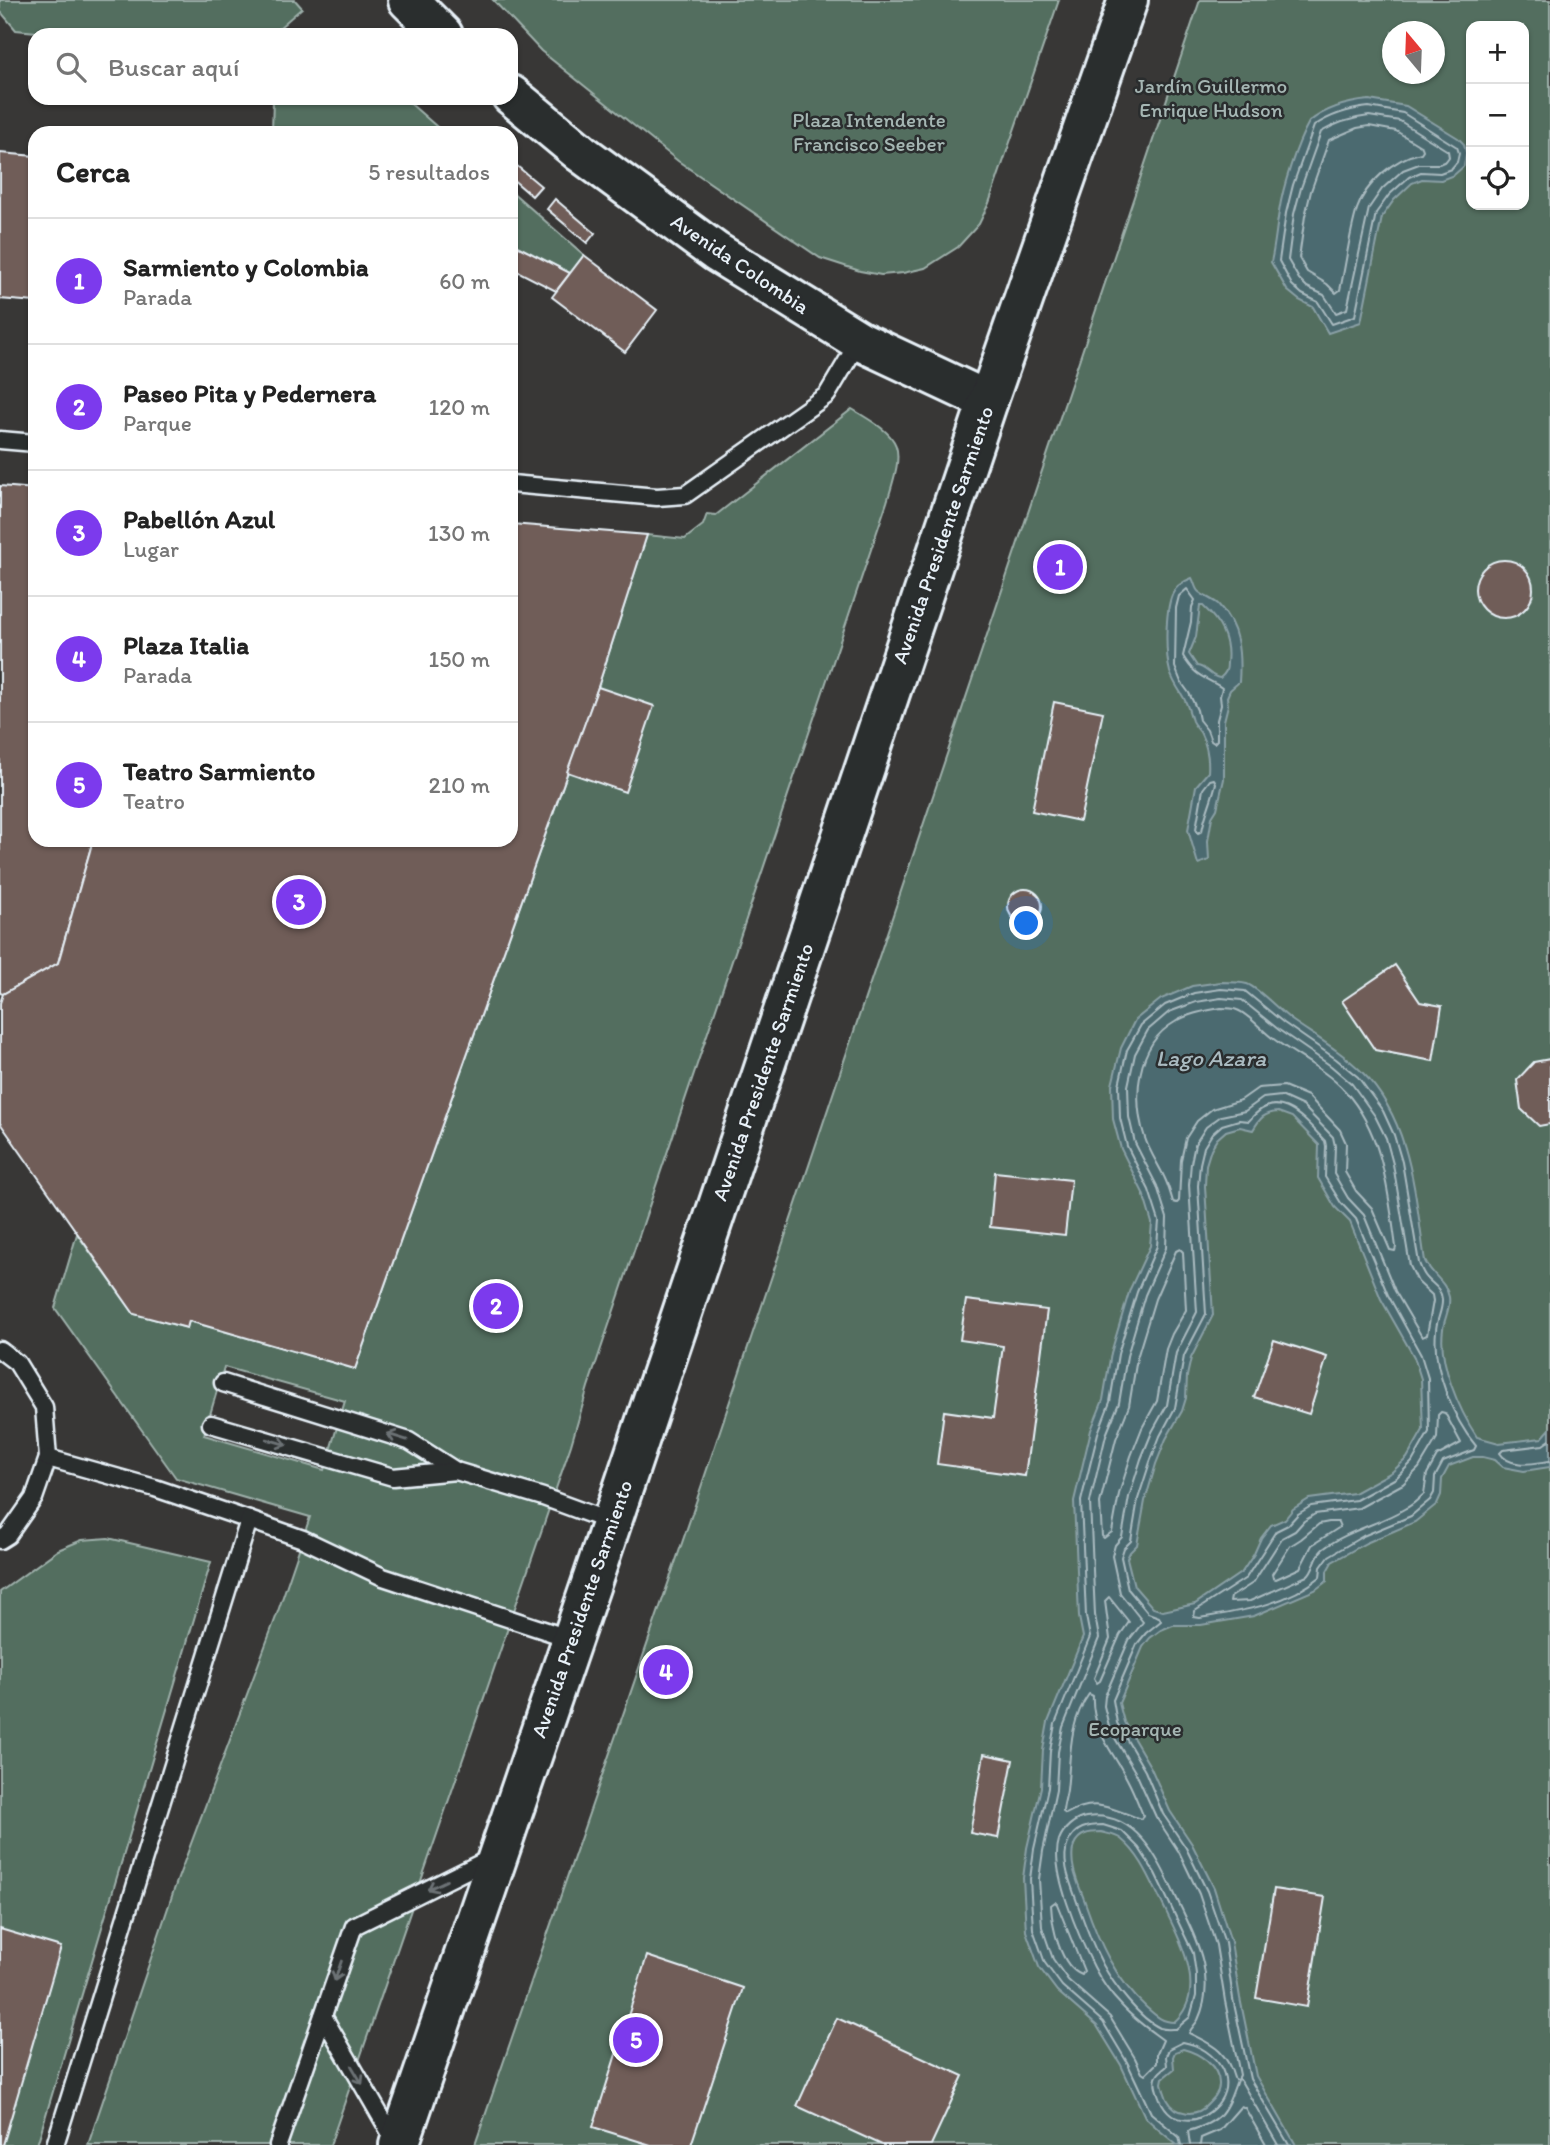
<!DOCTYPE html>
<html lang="es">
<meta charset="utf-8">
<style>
:root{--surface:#fff;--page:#f2f2f2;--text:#222;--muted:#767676;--line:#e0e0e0;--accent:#7c3aed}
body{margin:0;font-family:Itim,sans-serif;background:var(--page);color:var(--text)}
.controls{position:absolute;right:21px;top:21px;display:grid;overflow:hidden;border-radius:14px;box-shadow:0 2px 5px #0004}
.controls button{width:63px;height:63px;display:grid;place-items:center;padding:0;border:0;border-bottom:2px solid var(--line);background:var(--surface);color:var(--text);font:35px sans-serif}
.compass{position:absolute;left:1382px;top:21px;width:63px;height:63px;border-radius:50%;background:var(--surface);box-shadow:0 2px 5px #0004;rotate:341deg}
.you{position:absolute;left:1027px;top:924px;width:24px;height:24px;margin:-18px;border:5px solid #fff;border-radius:50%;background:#1a73e8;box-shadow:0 0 0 10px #1a73e833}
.badge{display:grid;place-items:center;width:46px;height:46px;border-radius:50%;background:var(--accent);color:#fff;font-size:23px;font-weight:700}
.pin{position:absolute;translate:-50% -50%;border:4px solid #fff;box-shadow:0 2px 7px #0006}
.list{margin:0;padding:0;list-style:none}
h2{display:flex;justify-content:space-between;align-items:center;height:91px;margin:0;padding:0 28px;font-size:30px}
h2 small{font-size:23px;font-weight:400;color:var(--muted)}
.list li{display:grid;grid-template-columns:46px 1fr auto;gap:21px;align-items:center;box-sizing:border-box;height:126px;padding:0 28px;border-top:2px solid var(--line)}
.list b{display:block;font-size:26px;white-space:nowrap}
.list p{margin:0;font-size:23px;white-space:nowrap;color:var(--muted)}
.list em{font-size:23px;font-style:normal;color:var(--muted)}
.icon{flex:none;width:38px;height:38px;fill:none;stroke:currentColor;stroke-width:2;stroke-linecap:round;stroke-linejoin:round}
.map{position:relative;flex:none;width:1550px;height:2145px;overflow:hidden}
.search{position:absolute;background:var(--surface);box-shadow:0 2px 5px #0004;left:28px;top:28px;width:490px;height:77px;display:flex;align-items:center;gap:18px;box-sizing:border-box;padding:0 24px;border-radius:21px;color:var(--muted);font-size:26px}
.panel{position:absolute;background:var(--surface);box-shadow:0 2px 5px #0004;left:28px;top:126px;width:490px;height:721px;border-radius:21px}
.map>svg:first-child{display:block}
</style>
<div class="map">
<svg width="1550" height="2145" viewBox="0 0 1550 2145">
<rect width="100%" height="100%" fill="#383736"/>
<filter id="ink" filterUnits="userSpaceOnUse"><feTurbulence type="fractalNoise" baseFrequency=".0143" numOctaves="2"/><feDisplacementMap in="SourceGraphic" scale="14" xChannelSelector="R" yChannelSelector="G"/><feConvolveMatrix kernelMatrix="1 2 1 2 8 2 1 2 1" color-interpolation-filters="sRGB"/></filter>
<g filter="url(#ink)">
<g fill="#536e5e" stroke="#9eb0ab" stroke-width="2" fill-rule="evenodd">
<path d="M0,0H295L302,8L271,35H68L16,30L0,11Z"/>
<path d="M493,0H1059L989,203L979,224L968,236L958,247L925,268L903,273L881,275L860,271L820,258L678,161L541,51Z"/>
<path d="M1200,0H1550V2145H475L693,1511ZM1471,26H1524V205H1471ZM1392,32H1434V74H1392Z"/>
<path d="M273,98H404L444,133H272Z"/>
<path d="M511,191L584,255L570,273L511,243Z"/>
<path d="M852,409C904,440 905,444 887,502L588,1387L571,1445L330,2145H88L177,1881L276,1617L310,1517L176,1478L55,1308L77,1234L134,1314L187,1328L189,1321L355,1369L598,687L647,535L685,539L703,525L707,514L716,515ZM224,1367L345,1401L324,1470L204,1435Z"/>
<path d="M108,1538L211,1562L37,2145H0V1592L58,1550L82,1540Z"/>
</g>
<g fill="#4c6a6f" stroke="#8aa0a6" stroke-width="2" fill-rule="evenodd">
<path d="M1369,100L1406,106L1458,138L1464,144L1466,153L1464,166L1454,175L1441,180L1422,179L1412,183L1394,200L1382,217L1361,322L1328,333L1313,307L1299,300L1287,290L1271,262C1275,245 1276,229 1279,212C1283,186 1296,145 1309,122C1326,108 1348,102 1369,100Z"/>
<path d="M1192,578C1195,583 1195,589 1199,592C1205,597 1212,599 1218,604C1239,626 1241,653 1239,682L1230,690L1227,697L1228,705L1224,721V779L1217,809L1212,817L1208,841L1209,860L1198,864L1188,830L1196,786L1208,772C1209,759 1207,746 1201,734C1199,729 1194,726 1192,721C1189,712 1188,704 1182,695C1177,687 1173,681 1170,672C1165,654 1165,612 1172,595C1175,586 1184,581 1192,578ZM1200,606H1203C1220,622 1230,639 1227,663C1227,670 1226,673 1220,678C1210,677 1207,667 1197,666L1189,654L1196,637Z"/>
<path d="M1221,982C1229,982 1240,982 1247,984C1259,988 1281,1013 1293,1021C1316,1037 1342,1052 1362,1072C1412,1121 1415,1197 1425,1261C1432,1275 1446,1282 1449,1297C1451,1308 1444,1319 1443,1329C1438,1362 1459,1410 1477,1437L1499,1443L1542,1438L1550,1429V1467L1524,1471L1503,1467L1495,1460L1483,1457H1473L1449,1466L1442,1479L1441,1495L1437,1504L1415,1522L1366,1543L1332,1562L1327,1571V1581L1315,1590L1254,1616L1201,1625H1173L1161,1630L1150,1638L1143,1647L1119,1703L1124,1722L1151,1768L1170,1811L1192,1844L1214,1888L1231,1942L1240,1998L1256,2076L1296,2145H1177L1159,2130L1145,2117L1121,2065L1097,2026L1057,1991L1039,1967L1026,1931L1023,1878L1027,1848L1041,1787L1043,1750L1048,1722L1083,1637L1079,1617L1074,1501L1091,1430L1103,1400L1111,1353L1130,1289L1150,1246L1152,1223L1143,1193L1121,1149L1113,1119L1112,1085L1121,1048L1135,1020L1161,999L1192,986ZM1278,1112L1292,1117L1319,1145L1318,1178L1335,1207L1350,1222L1381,1299L1414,1357L1421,1379L1423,1430L1407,1458L1392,1472L1354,1493L1309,1499L1293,1509L1285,1519L1271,1525L1261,1538L1254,1554L1242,1572L1195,1604L1163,1611L1153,1608L1134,1586L1127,1558L1130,1552L1137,1545L1145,1501L1156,1464L1166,1439L1182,1411L1186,1398L1187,1376L1191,1358L1213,1315L1205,1186L1206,1165L1211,1149L1217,1139L1226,1131L1240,1127L1253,1130C1260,1118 1264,1113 1278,1112ZM1101,1832C1108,1834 1116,1835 1121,1839C1141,1855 1151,1881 1162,1903C1178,1937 1210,1991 1174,2022C1162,2022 1156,2016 1147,2008C1115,1979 1099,1943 1085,1902C1079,1885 1068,1864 1074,1845C1079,1833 1090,1832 1101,1832ZM1183,2049C1199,2053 1220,2066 1219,2085C1219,2093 1213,2099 1208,2104C1197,2117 1176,2116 1167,2099C1165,2094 1163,2088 1162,2083L1163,2078L1174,2069L1173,2057L1175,2052Z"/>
</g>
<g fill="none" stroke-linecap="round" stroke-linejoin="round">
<g stroke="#aabbc1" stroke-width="2">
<path d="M1369,107L1403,113L1457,147L1459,153L1457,162L1451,169L1440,173L1421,172L1409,177L1389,195L1376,213L1355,316L1332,324L1318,302L1302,294L1292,285L1279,261L1286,213L1293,185L1314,126C1330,115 1350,109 1369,107Z"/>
<path d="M1369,116L1400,121L1448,151L1449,157L1446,161L1439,164H1419L1403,170L1382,189L1369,208L1347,309L1336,313L1324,295L1307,287L1299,279L1288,260L1294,214L1301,188L1321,132C1336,123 1352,118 1369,116Z"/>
<path d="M1369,126L1396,131L1422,147L1423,150L1421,153C1394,158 1366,183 1357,209C1349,235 1346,264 1340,290L1336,293L1327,284L1307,272L1299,258L1305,216L1311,191L1329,140L1357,128Z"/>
<path d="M1187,589L1195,600L1192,607L1191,622L1183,656C1195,677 1205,677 1222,688L1220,696L1221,705L1217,720V740L1214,743L1211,741L1207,730L1199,720L1197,710L1189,693L1181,682L1175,667L1176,608L1179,596Z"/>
<path d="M1214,779L1216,783C1212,800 1205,814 1202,831L1198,833L1196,829L1203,789L1210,780Z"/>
<path d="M1221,1008C1226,1008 1233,1008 1237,1010C1249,1014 1264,1033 1275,1040C1298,1057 1326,1070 1345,1091C1384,1134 1388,1193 1396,1247L1395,1251L1390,1250L1372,1208L1356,1191L1345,1172L1346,1143L1340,1130L1308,1096L1284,1086L1258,1088L1241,1100L1212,1109L1197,1121L1186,1138L1181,1160L1179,1201L1177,1203L1173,1202C1171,1195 1169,1188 1166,1181C1160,1167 1150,1153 1145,1138C1132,1099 1136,1044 1175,1022C1189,1013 1205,1011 1221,1008Z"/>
<path d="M1180,1249L1183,1252L1186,1310L1172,1334L1166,1349L1157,1401L1142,1428L1131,1456L1119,1494L1112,1532L1104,1538L1102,1536L1100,1503L1116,1439L1129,1406L1137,1358L1155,1299L1176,1251Z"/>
<path d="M1441,1412L1445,1413L1461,1443L1437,1456L1427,1474L1424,1494C1418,1499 1413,1505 1406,1508C1380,1524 1348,1530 1323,1549C1314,1557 1315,1570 1307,1576L1250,1601L1230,1602L1231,1597L1253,1583L1282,1538L1295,1531L1304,1521L1315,1514L1359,1508L1403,1484L1419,1468L1437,1438L1438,1415Z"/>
<path d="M1550,1440L1543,1445L1503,1450L1500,1453C1510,1469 1534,1463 1550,1461"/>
<path d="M1329,1522H1338L1340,1527L1312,1545L1300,1568L1276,1579L1273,1578L1272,1574L1290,1546L1301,1539L1319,1524Z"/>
<path d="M1109,1597L1129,1622L1120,1635L1100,1681L1097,1683L1094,1678L1110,1639L1105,1601Z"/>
<path d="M1089,1694L1093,1696C1091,1728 1113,1752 1127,1779C1133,1790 1138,1803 1143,1815L1141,1819C1113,1810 1097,1796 1066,1814L1063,1812C1063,1805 1066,1798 1067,1790C1071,1757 1068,1723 1089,1694Z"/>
<path d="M1103,1825L1122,1831L1139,1848L1155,1873L1193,1953L1196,1974V1996L1190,2017L1176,2029C1171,2029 1165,2030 1160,2028C1139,2018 1114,1985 1103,1965C1093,1946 1085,1925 1078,1905C1072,1886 1060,1863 1068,1843C1074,1827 1089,1825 1103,1825Z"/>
<path d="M1055,1902L1057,1904L1084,1971L1082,1975C1060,1967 1052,1926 1051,1905Z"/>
<path d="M1183,2042C1199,2045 1214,2054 1222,2069C1228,2082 1226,2094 1217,2105C1196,2128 1168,2124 1158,2094C1156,2088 1154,2084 1156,2078C1158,2072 1163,2070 1167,2066L1166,2056L1169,2049Z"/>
<path d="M1181,2145L1179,2137L1151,2113L1127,2062L1103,2022L1062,1986L1045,1963L1033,1929L1030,1879L1034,1849L1048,1788L1050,1751L1055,1724L1090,1637L1086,1616L1081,1501L1098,1433L1110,1402L1118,1354L1137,1292L1157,1246L1159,1221L1149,1190L1127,1146L1120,1118L1119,1085L1127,1050L1141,1025L1165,1005L1194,993L1221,989L1245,991L1284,1023L1336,1059L1358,1077L1383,1111L1394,1135L1402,1162L1419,1263C1421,1268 1423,1274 1427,1278C1433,1285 1441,1288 1442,1299C1443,1310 1436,1320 1436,1331C1432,1367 1453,1419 1476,1446L1474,1450L1443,1462L1435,1477L1434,1493L1430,1500L1411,1516L1363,1536L1329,1556L1321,1567L1320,1577C1287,1605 1241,1611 1200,1618L1194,1617L1195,1611L1246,1578L1276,1531L1288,1525L1298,1514L1311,1506L1356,1500L1396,1478L1412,1462L1429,1432L1428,1378L1421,1355L1388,1295L1356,1219L1341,1203L1325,1177L1326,1146L1325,1141C1303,1118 1277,1085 1249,1121L1239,1120L1222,1125L1212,1134L1204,1147L1200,1164L1198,1186L1206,1314L1184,1356L1175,1408L1160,1436L1150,1462L1138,1499L1131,1541L1124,1548L1121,1557L1128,1589L1148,1613L1159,1617L1161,1621L1146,1633L1137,1644L1113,1700L1117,1723L1145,1771L1163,1814L1186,1848L1207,1891L1225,1943L1233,1999L1250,2079L1289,2145"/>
<path d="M1190,2145L1188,2131C1222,2122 1226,2111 1237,2080L1234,2078C1226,2049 1212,2045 1189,2033C1191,2028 1195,2025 1198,2020C1218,1977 1195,1937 1177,1899C1159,1861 1137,1809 1086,1817C1074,1819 1063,1829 1059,1840C1049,1870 1080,1939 1094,1967C1101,1981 1111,1995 1122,2006C1134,2019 1149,2030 1163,2040L1157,2054V2063L1145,2075L1142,2073L1135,2058L1110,2017L1068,1980L1053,1959L1042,1927L1039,1879L1043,1851L1056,1790L1058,1752L1063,1727L1099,1638L1095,1615L1090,1502L1106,1435L1119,1403L1127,1356L1145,1295L1166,1248L1167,1218L1157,1186L1135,1143L1129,1117L1128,1086L1135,1054L1148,1030L1169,1012L1196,1002L1221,998L1242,1000L1279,1030L1331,1066L1352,1084L1375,1116L1386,1138L1393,1164L1410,1266L1418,1282L1432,1295L1433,1301L1427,1335L1422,1337L1395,1291L1364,1215L1348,1198L1334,1174L1335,1146L1333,1137L1303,1106L1281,1096L1263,1098L1245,1111L1221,1116L1206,1127L1195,1144L1191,1163L1189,1185L1197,1312L1176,1353L1167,1405L1152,1432L1141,1459L1129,1497L1122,1537L1115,1545L1112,1556L1120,1593L1143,1622L1129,1640L1105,1696L1104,1706L1110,1730L1137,1775L1156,1817L1179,1852L1199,1894L1216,1945L1225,2001L1240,2075L1238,2079L1241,2081L1278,2145"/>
<path d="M1200,2145L1201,2138L1220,2130L1241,2106L1245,2108L1266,2145"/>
</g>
</g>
<g fill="#6f5d58" stroke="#e8f1f8" stroke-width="2">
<path d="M0,153L35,156V302L0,299Z"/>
<path d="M511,161L541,186L532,196L511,178Z"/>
<path d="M555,199L595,233L587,243L547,209Z"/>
<path d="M511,243L570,273L556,291L511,268Z"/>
<path d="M584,255L657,310L625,352L552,297Z"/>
<path d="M0,486L35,489V840H93L58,963L3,994L0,993Z"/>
<path d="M511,524L647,535L598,687L355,1369L189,1321L187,1328L134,1314L0,1123V1003L3,994L58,963L93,840H511Z"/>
<circle cx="1504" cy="589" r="29"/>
<path d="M598,687L654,706L625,792L567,772Z"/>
<path d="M1054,702L1103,712L1080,821L1032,811Z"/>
<circle cx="1025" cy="906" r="17"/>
<path d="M1395,965L1420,1002L1442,1006L1433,1061L1375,1050L1342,1001Z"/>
<path d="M1550,1059V1124L1539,1126L1521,1109L1517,1080L1534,1062Z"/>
<path d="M995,1172L1071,1180L1065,1235L990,1227Z"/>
<path d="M966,1300L1047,1310L1025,1476L937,1464L944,1411L993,1418L1003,1346L960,1340Z"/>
<path d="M1274,1340L1327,1357L1309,1414L1254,1397Z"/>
<path d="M984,1754L1013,1760L998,1838L970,1833Z"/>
<path d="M1274,1889L1325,1897L1307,2007L1256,1998Z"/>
<path d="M0,1929L61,1947L3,2145H0Z"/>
<path d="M647,1956L743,1988L691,2145H651L593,2127Z"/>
<path d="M837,2018L963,2076L931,2145H882L797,2106Z"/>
</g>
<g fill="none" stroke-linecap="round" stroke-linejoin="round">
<g stroke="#e8f1f8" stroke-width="21">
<g id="lane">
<path d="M0,440L35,443"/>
<path d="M511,484L657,497L685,495L827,395L859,341"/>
<path d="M0,1350L17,1363L44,1407L48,1458L34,1498L8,1535L0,1540"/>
<path d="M223,1383L409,1441L456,1471L543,1497L611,1522"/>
<path d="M211,1424L393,1477L456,1471"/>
<path d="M48,1458L155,1488L249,1520L303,1539L383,1577L571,1639"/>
<path d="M323,2016L395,2141"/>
<path d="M55,2145L249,1520"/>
<path d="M278,2145L354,1926L493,1857"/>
</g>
</g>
<g stroke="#e8f1f8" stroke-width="44">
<g id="secondary">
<path d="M408,0L443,35"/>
<path d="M511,95L581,153L716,252L860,341L988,401"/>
<path d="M399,2145L591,1584L988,401L1128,0"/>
</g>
</g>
<use href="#lane" stroke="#2a2d2e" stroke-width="16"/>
<use href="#secondary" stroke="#2a2d2e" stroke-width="38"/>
</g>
<defs><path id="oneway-shaft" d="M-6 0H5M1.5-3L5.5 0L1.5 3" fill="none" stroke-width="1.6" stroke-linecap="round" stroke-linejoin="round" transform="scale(1.75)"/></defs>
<g stroke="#6c7275">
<use href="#oneway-shaft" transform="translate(397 1437) rotate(-163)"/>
<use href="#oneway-shaft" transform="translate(277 1442) rotate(16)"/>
<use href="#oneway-shaft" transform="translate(437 1885) rotate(154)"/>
<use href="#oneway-shaft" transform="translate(338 1971) rotate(109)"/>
<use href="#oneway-shaft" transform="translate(357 2075) rotate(59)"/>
</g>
</g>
<g text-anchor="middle" stroke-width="5" stroke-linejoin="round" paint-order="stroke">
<g font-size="21" fill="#a5b6b3" stroke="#2a2d2e">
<text x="1211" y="93">Jardín Guillermo<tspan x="1211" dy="24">Enrique Hudson</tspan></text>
<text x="869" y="127">Plaza Intendente<tspan x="869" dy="24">Francisco Seeber</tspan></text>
<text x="1135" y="1736">Ecoparque</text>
</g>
<g font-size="21" fill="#e8f1f8" stroke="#2a2d2e">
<text transform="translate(740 264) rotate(34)" y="7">Avenida Colombia</text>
<text transform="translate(943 535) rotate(-71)" y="7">Avenida Presidente Sarmiento</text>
<text transform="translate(763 1072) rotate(-71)" y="7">Avenida Presidente Sarmiento</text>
<text transform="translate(582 1609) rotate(-71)" y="7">Avenida Presidente Sarmiento</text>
</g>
<g font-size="23" font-style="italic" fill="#aabbc1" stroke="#2a2d2e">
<text x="1211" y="1066">Lago Azara</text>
</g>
</g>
</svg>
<div class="controls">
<button>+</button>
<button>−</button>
<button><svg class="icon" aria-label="locate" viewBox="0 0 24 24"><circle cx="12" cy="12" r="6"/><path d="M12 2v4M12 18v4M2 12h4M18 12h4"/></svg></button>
</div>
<svg class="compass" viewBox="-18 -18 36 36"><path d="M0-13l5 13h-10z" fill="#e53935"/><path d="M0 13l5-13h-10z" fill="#767676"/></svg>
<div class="you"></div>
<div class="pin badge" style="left:1060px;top:567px">1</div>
<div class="pin badge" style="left:496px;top:1306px">2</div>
<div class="pin badge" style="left:299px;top:902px">3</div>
<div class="pin badge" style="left:666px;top:1672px">4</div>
<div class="pin badge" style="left:636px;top:2040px">5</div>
<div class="search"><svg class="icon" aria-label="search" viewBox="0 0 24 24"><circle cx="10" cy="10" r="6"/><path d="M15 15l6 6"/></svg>Buscar aquí</div>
<section class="panel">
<h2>Cerca<small>5 resultados</small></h2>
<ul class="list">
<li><span class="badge">1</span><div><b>Sarmiento y Colombia</b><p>Parada</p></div><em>60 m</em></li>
<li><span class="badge">2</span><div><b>Paseo Pita y Pedernera</b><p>Parque</p></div><em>120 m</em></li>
<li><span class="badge">3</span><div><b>Pabellón Azul</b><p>Lugar</p></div><em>130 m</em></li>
<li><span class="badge">4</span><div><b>Plaza Italia</b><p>Parada</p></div><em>150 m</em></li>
<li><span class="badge">5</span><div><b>Teatro Sarmiento</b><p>Teatro</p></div><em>210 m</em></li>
</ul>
</section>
</div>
